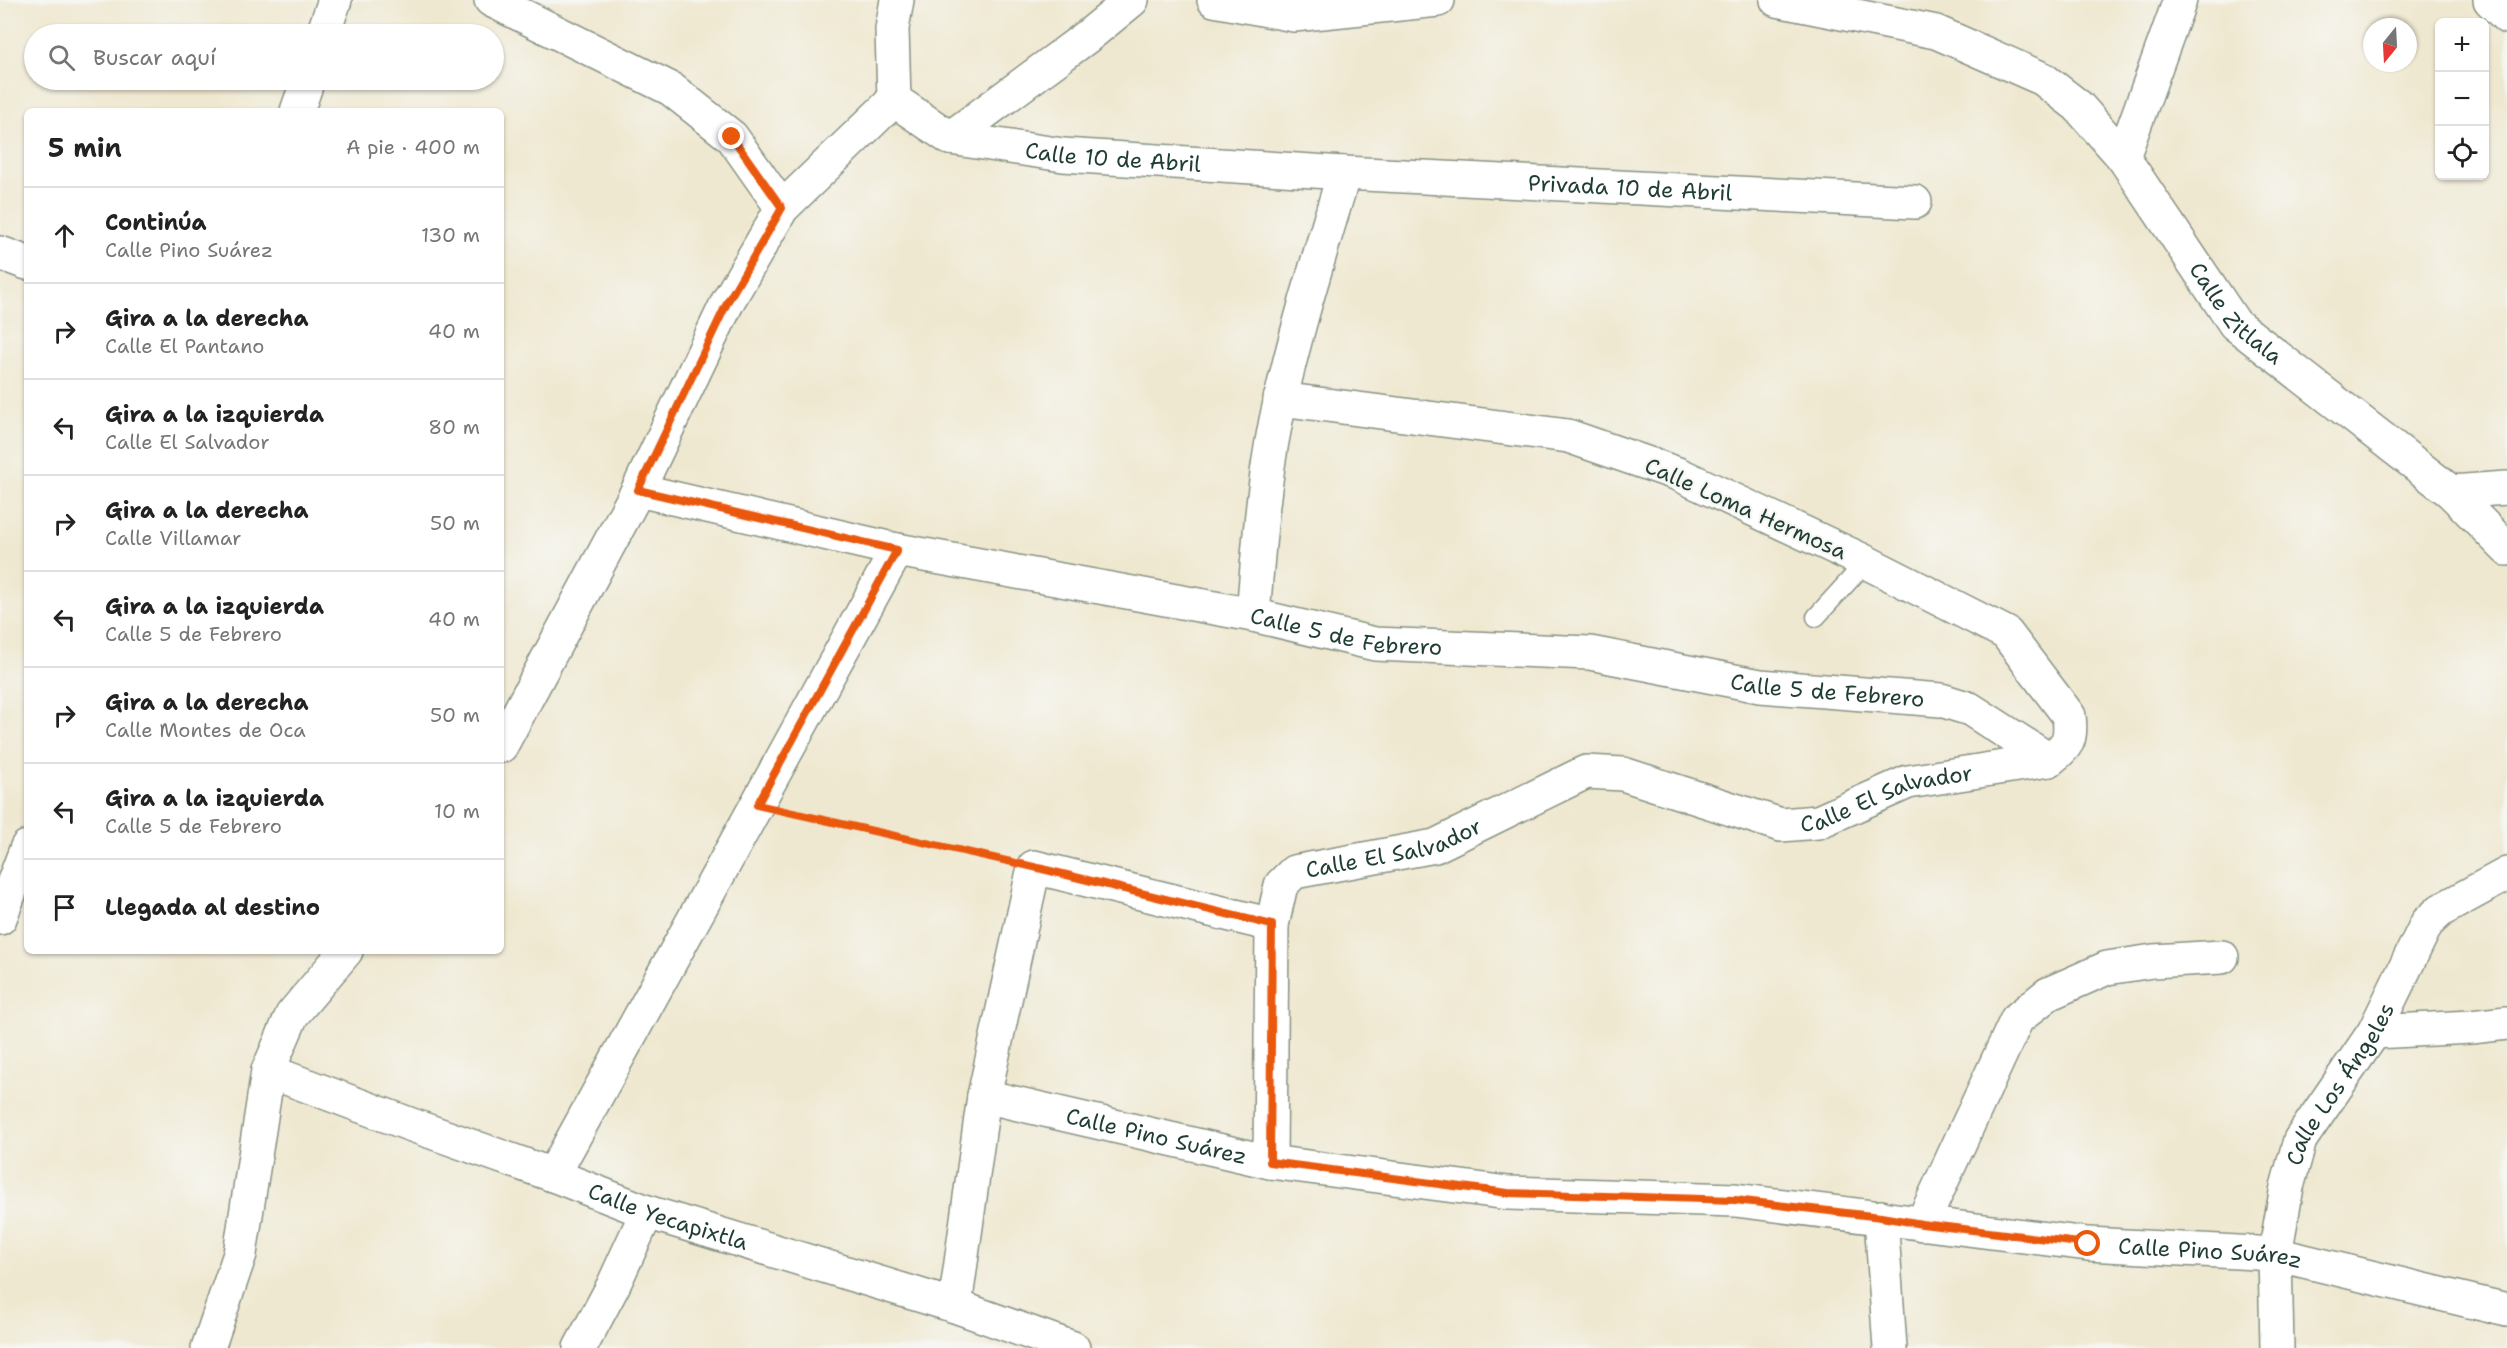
<!DOCTYPE html>
<html lang="es">
<meta charset="utf-8">
<style>
:root{--surface:#fff;--page:#f2f2f2;--text:#222;--muted:#767676;--line:#e0e0e0}
body{margin:0;font-family:"Shantell Sans",sans-serif;background:var(--page);color:var(--text)}
.controls{position:absolute;right:18px;top:18px;display:grid;overflow:hidden;border-radius:9px;box-shadow:0 2px 4px #0004}
.controls button{width:54px;height:54px;display:grid;place-items:center;padding:0;border:0;border-bottom:2px solid var(--line);background:var(--surface);color:var(--text);font:30px sans-serif}
.compass{position:absolute;left:2363px;top:18px;width:54px;height:54px;border-radius:50%;background:var(--surface);box-shadow:0 2px 4px #0004;rotate:198deg}
.stop{position:absolute;width:18px;height:18px;margin:-14px;border:4px solid #ea580c;border-radius:50%;background:#fff}
.stop.end{background:#ea580c;border-color:#fff;box-shadow:0 2px 6px #0008}
.list{margin:0;padding:0;list-style:none}
h2{display:flex;justify-content:space-between;align-items:center;height:78px;margin:0;padding:0 24px;font-size:26px}
h2 small{font-size:20px;font-weight:400;color:var(--muted)}
.list li{display:grid;grid-template-columns:39px 1fr auto;gap:18px;align-items:center;box-sizing:border-box;height:96px;padding:0 24px;border-top:2px solid var(--line)}
.list b{display:block;font-size:22px;white-space:nowrap}
.list p{margin:0;font-size:20px;white-space:nowrap;color:var(--muted)}
.list em{font-size:20px;font-style:normal;color:var(--muted)}
.icon{flex:none;width:33px;height:33px;fill:none;stroke:currentColor;stroke-width:2;stroke-linecap:round;stroke-linejoin:round}
.map{position:relative;flex:none;width:2507px;height:1348px;overflow:hidden}
.search{position:absolute;background:var(--surface);box-shadow:0 2px 4px #0004;left:24px;top:24px;width:480px;height:66px;display:flex;align-items:center;gap:15px;box-sizing:border-box;padding:0 21px;border-radius:33px;color:var(--muted);font-size:22px}
.panel{position:absolute;background:var(--surface);box-shadow:0 2px 4px #0004;left:24px;top:108px;width:480px;height:846px;border-radius:9px}
.map>svg:first-child{display:block}
</style>
<div class="map">
<svg width="2507" height="1348" viewBox="0 0 2507 1348">
<rect width="100%" height="100%" fill="#f6f6f2"/>
<filter id="ink" filterUnits="userSpaceOnUse"><feTurbulence type="fractalNoise" baseFrequency=".0167" numOctaves="2"/><feDisplacementMap in="SourceGraphic" scale="12" xChannelSelector="R" yChannelSelector="G"/><feConvolveMatrix kernelMatrix="1 2 1 2 8 2 1 2 1" color-interpolation-filters="sRGB"/></filter>
<filter id="wash" filterUnits="userSpaceOnUse"><feTurbulence type="fractalNoise" baseFrequency=".008" numOctaves="4" result="noise"/><feDisplacementMap in="SourceGraphic" scale="24" xChannelSelector="R" yChannelSelector="G"/><feGaussianBlur stdDeviation="1.35" result="paint"/><feColorMatrix in="noise" values="0 0 0 0 0 0 0 0 0 0 0 0 0 0 0 0 0 1.4 0 .05"/><feComposite in="paint" operator="in"/></filter>
<g filter="url(#wash)">
<rect width="100%" height="100%" fill="#efe8d0"/>
</g>
<g filter="url(#ink)">
<g fill="none" stroke-linecap="round" stroke-linejoin="round">
<g stroke="#879282" stroke-width="21">
<path id="lane" d="M1816,617L1866,562"/>
</g>
<g stroke="#879282" stroke-width="36">
<g id="street">
<path d="M491,0L671,89L732,137L782,208"/>
<path d="M1214,0L1294,15L1438,0"/>
<path id="s1" d="M1777,0L1936,32L2043,79L2078,106L2123,157L2235,324L2451,492L2507,549"/>
<path d="M2490,0L2507,17"/>
<path id="s2" d="M894,100L950,138L1063,155L1344,173L1915,202"/>
<path d="M894,100L892,29L897,0"/>
<path d="M950,138L1088,36L1132,0"/>
<path d="M2123,157L2180,0"/>
<path d="M0,253L27,263"/>
<path id="s3" d="M638,490L897,550L1253,615L1375,644L1590,653L1760,686L1941,700L1970,709L2049,760"/>
<path d="M2451,492L2507,488"/>
<path d="M1253,615C1259,543 1264,468 1281,398C1298,322 1322,248 1344,173"/>
<path d="M501,746L638,490L728,301L782,208L894,100"/>
<path d="M2374,1032L2471,1027L2507,1023"/>
<path id="s4" d="M268,1071L409,1124L553,1175L647,1212L955,1306L1073,1348"/>
<path id="s5" d="M984,1096L1270,1162L1508,1193L1735,1200L2088,1244L2275,1254L2507,1310"/>
<path id="s6" d="M1270,1162L1272,925L1281,885L1294,872L1435,846L1586,772L1623,774L1781,825L1818,822L1908,782L2049,760C2068,745 2072,741 2069,716L2006,633L1866,562L1678,474L1568,436L1280,399"/>
<path d="M553,1175L897,550"/>
<path d="M1881,1217L1890,1348"/>
<path d="M1922,1224L2017,1019L2048,994L2107,968L2153,961L2222,957"/>
<path d="M955,1306L984,1096L1034,867L1272,925"/>
<path d="M208,1348L240,1254L268,1071L292,1015L346,951"/>
<path d="M580,1348L613,1286L647,1212"/>
<path id="s7" d="M2277,1348L2275,1254L2287,1187L2300,1140L2374,1032L2427,923L2441,910L2507,874"/>
</g>
</g>
<g stroke="#879282" stroke-width="36">
<g id="secondary">
<path d="M323,34L335,0"/>
<path d="M297,111L308,80"/>
<path d="M0,918L27,847"/>
</g>
</g>
<path stroke="#879282" stroke-width="4" stroke-dasharray="1.5 4.5" stroke-linecap="butt" d="M795,813L998,859"/>
<use href="#lane" stroke="#fff" stroke-width="18"/>
<use href="#street" stroke="#fff" stroke-width="33"/>
<use href="#secondary" stroke="#fff" stroke-width="33"/>
</g>
</g>
<g fill="none" stroke-linecap="round" stroke-linejoin="round" filter="url(#ink)">
<path stroke="#ea580c" stroke-width="8" d="M732,137L782,208L728,301L638,490L897,550L757,805L1034,867L1272,925L1270,1162L1508,1193L1735,1200L1881,1217L1922,1224L2088,1244"/>
</g>
<g text-anchor="middle" stroke-width="4.5" stroke-linejoin="round" paint-order="stroke">
<g font-size="22" fill="#1f3d34" stroke="#f6f6f2">
<text dy="8" stroke="none"><textPath href="#s2" startOffset="232">Calle 10 de Abril</textPath></text>
<text dy="8" stroke="none"><textPath href="#s2" startOffset="750">Privada 10 de Abril</textPath></text>
<text dy="8" stroke="none"><textPath href="#s1" startOffset="585">Calle Zitlala</textPath></text>
<text transform="translate(1746 508) rotate(24)" y="8">Calle Loma Hermosa</text>
<text dy="8" stroke="none"><textPath href="#s3" startOffset="723">Calle 5 de Febrero</textPath></text>
<text dy="8" stroke="none"><textPath href="#s3" startOffset="1209">Calle 5 de Febrero</textPath></text>
<text dy="8" stroke="none"><textPath href="#s6" startOffset="921">Calle El Salvador</textPath></text>
<text dy="8" stroke="none"><textPath href="#s6" startOffset="399">Calle El Salvador</textPath></text>
<text dy="8" stroke="none"><textPath href="#s7" startOffset="279">Calle Los Ángeles</textPath></text>
<text dy="8" stroke="none"><textPath href="#s5" startOffset="177">Calle Pino Suárez</textPath></text>
<text dy="8" stroke="none"><textPath href="#s4" startOffset="426">Calle Yecapixtla</textPath></text>
<text dy="8" stroke="none"><textPath href="#s5" startOffset="1239">Calle Pino Suárez</textPath></text>
</g>
</g>
</svg>
<div class="controls">
<button>+</button>
<button>−</button>
<button><svg class="icon" aria-label="locate" viewBox="0 0 24 24"><circle cx="12" cy="12" r="6"/><path d="M12 2v4M12 18v4M2 12h4M18 12h4"/></svg></button>
</div>
<svg class="compass" viewBox="-18 -18 36 36"><path d="M0-13l5 13h-10z" fill="#e53935"/><path d="M0 13l5-13h-10z" fill="#767676"/></svg>
<div class="stop" style="left:2088px;top:1244px"></div>
<div class="stop end" style="left:732px;top:137px"></div>
<div class="search"><svg class="icon" aria-label="search" viewBox="0 0 24 24"><circle cx="10" cy="10" r="6"/><path d="M15 15l6 6"/></svg>Buscar aquí</div>
<section class="panel">
<h2>5 min<small>A pie · 400 m</small></h2>
<ul class="list">
<li><svg class="icon" aria-label="ahead" viewBox="0 0 24 24"><path d="M12 20V5M6 11l6-6 6 6"/></svg><div><b>Continúa</b><p>Calle Pino Suárez</p></div><em>130 m</em></li>
<li><svg class="icon" aria-label="right" viewBox="0 0 24 24"><path d="M7 20v-9h11M14 6l5 5-5 5"/></svg><div><b>Gira a la derecha</b><p>Calle El Pantano</p></div><em>40 m</em></li>
<li><svg class="icon" aria-label="left" viewBox="0 0 24 24"><path d="M17 20v-9H6M10 6l-5 5 5 5"/></svg><div><b>Gira a la izquierda</b><p>Calle El Salvador</p></div><em>80 m</em></li>
<li><svg class="icon" aria-label="right" viewBox="0 0 24 24"><path d="M7 20v-9h11M14 6l5 5-5 5"/></svg><div><b>Gira a la derecha</b><p>Calle Villamar</p></div><em>50 m</em></li>
<li><svg class="icon" aria-label="left" viewBox="0 0 24 24"><path d="M17 20v-9H6M10 6l-5 5 5 5"/></svg><div><b>Gira a la izquierda</b><p>Calle 5 de Febrero</p></div><em>40 m</em></li>
<li><svg class="icon" aria-label="right" viewBox="0 0 24 24"><path d="M7 20v-9h11M14 6l5 5-5 5"/></svg><div><b>Gira a la derecha</b><p>Calle Montes de Oca</p></div><em>50 m</em></li>
<li><svg class="icon" aria-label="left" viewBox="0 0 24 24"><path d="M17 20v-9H6M10 6l-5 5 5 5"/></svg><div><b>Gira a la izquierda</b><p>Calle 5 de Febrero</p></div><em>10 m</em></li>
<li><svg class="icon" aria-label="arrive" viewBox="0 0 24 24"><path d="M6 21V4h12l-3 4 3 4H6"/></svg><div><b>Llegada al destino</b></div></li>
</ul>
</section>
</div>
